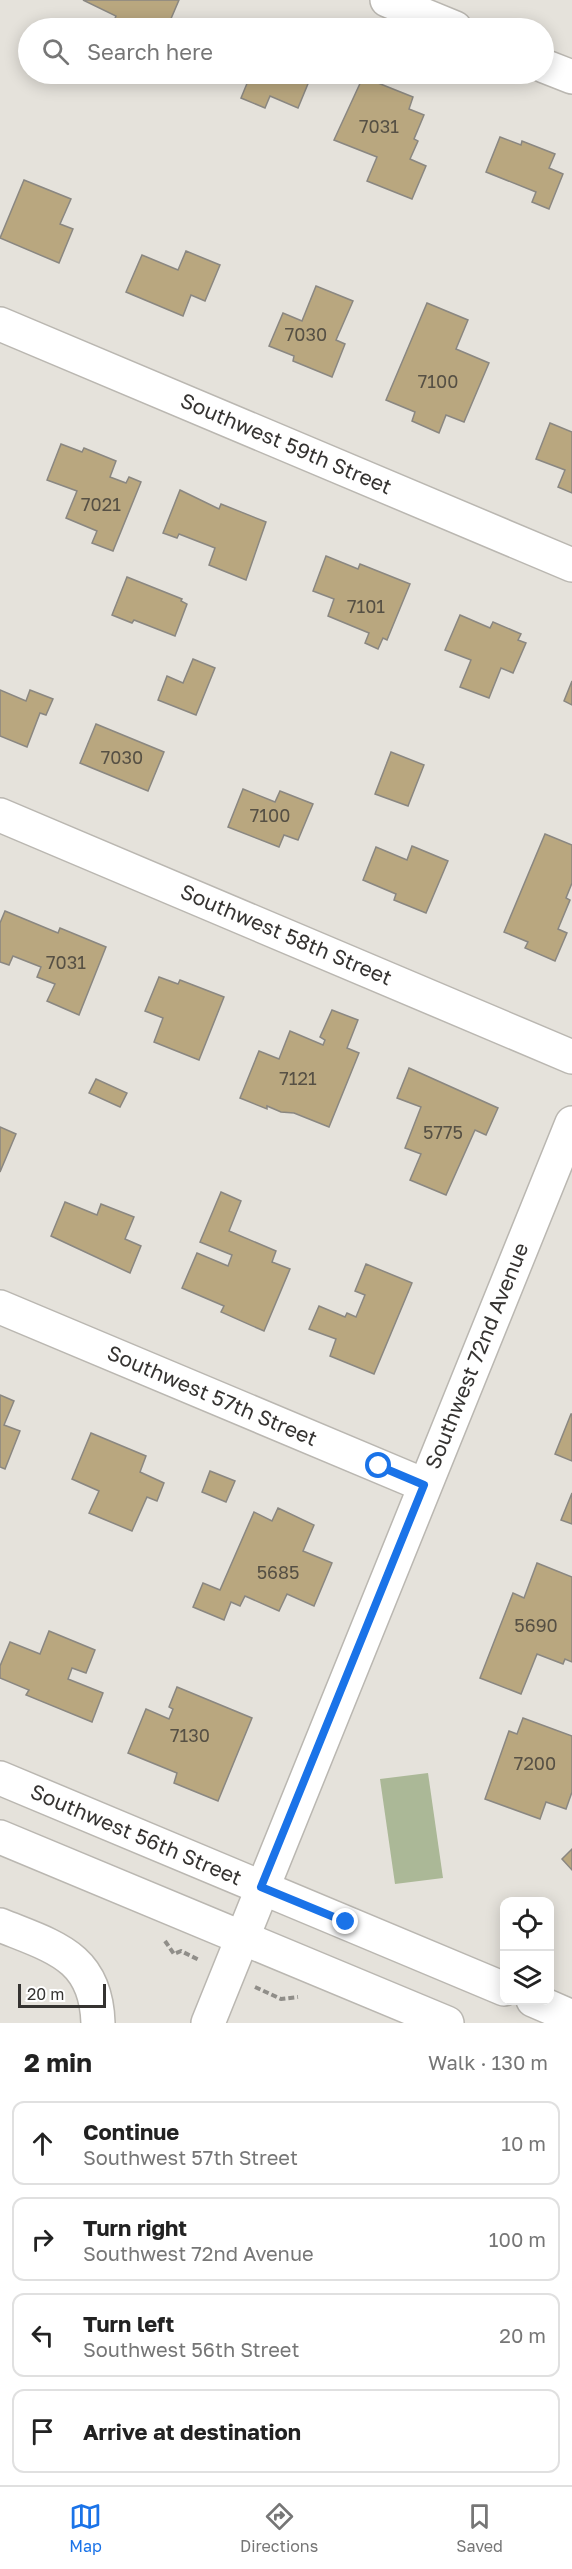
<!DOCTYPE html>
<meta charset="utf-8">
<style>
:root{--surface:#fff;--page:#f2f2f2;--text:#222;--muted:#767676;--line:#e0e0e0;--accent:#1a73e8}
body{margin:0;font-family:"Golos Text",sans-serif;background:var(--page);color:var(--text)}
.controls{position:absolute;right:18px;bottom:18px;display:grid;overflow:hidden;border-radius:12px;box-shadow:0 3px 15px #0003}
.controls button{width:54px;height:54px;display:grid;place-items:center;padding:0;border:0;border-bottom:2px solid var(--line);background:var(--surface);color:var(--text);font:30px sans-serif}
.scale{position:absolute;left:18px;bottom:15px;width:88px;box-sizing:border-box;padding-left:6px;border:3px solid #353331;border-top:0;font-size:16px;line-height:21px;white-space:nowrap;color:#353331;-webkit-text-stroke:4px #fff;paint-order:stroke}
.stop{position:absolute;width:18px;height:18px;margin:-14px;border:4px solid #1a73e8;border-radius:50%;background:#fff}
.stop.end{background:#1a73e8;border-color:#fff;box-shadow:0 2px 6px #0008}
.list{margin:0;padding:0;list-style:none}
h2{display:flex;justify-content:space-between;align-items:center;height:78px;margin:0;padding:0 24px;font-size:26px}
h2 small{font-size:20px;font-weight:400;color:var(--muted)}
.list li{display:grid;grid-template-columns:39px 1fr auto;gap:18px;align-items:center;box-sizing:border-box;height:84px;margin:0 12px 12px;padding:0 12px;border:2px solid var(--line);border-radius:12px}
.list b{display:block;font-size:22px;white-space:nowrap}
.list p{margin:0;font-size:20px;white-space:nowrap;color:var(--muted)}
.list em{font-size:20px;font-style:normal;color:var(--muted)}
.icon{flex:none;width:33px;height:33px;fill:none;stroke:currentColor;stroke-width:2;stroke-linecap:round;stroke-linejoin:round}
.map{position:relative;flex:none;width:572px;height:2023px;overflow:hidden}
.search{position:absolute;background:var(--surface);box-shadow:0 3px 15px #0003;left:18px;right:18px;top:18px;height:66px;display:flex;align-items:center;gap:15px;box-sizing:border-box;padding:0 21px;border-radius:33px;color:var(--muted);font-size:22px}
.sheet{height:462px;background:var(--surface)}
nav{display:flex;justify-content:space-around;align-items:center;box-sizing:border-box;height:84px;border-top:2px solid var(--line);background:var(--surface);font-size:16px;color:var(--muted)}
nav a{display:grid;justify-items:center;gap:3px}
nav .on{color:var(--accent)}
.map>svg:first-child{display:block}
</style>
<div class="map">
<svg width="572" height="2023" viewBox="0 0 572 2023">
<rect width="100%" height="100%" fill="#e5e2db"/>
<path fill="#abb897" d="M428,1773L443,1878L395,1884L380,1779Z"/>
<g fill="#b9a77f" stroke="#8a8781" stroke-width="1.5">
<path d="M83,0H179L167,28H111L116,16Z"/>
<path d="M230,74H312L298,108L270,96L265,108L241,98L248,81Z"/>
<path d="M363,77L413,97L409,109L424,115L414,139L418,141L410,159L426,166L412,199L367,181L377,157L334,140Z"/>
<path d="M500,137L521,145L522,141L555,154L549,168L563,174L549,209L532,202L536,192L486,172Z"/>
<path d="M24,180L71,199L60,224L73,229L59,263L0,238Z"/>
<path d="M186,251L220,265L205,301L191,295L183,316L126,292L142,255L178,270Z"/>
<path d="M316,286L353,301L336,340L345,344L332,377L293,361L294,356L269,346L283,313L302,321Z"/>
<path d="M427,303L468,320L456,349L489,363L464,422L446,415L439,433L412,421L415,412L386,400Z"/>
<path d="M550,423L572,432V493L558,487L565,470L536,459Z"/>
<path d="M61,444L82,452L84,448L116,461L110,477L126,483L129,477L141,482L113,551L92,543L97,531L66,518L77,491L47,480Z"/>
<path d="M180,490L219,509L221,504L266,522L246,580L209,565L215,548L179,534L177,538L163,533Z"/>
<path d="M326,556L358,569L360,564L410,584L387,640L383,638L378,649L365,643L369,633L328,616L334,599L313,591Z"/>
<path d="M127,577L182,599L181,601L187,604L175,636L134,620L132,623L112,615Z"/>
<path d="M460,615L490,628L493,622L521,634L518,640L526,643L513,673L501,668L489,698L460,687L471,660L445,650Z"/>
<path d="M193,659L215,668L196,715L158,700L167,676L183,683Z"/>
<path d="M572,681V705L564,701Z"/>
<path d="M0,690L26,701L30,690L53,699L46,715L40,713L27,747L0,736Z"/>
<path d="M96,724L164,752L148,791L80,763Z"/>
<path d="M391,752L424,765L408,806L375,794Z"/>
<path d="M243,789L275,802L280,791L313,804L298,840L284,835L279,847L228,827Z"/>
<path d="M545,834L572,845V883L566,898L570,900L558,929L567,933L555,961L525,948L528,942L504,932Z"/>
<path d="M412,846L448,861L426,913L394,900L396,894L363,880L376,847L407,860Z"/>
<path d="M5,911L58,933L60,928L106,947L79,1015L47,1001L55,984L37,977L41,967L13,956L9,965L0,962V923Z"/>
<path d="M159,977L178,984L180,980L224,997L199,1060L154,1042L163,1018L145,1011Z"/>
<path d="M332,1010L358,1020L347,1048L359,1053L329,1127L294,1113L281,1112L267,1106V1109L240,1098L259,1051L279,1059L290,1031L323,1045L325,1040L320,1037Z"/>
<path d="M409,1068L498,1108L486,1135L475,1130L446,1195L410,1180L421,1154L405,1148L421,1107L397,1098Z"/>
<path d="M96,1079L127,1093L120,1107L89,1093Z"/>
<path d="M0,1127L16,1134L0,1172Z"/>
<path d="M221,1192L241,1201L229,1231L276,1251L272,1262L290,1269L264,1331L221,1312L224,1306L182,1288L197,1253L228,1266L232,1255L200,1242Z"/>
<path d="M65,1202L97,1215L101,1204L134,1217L125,1239L141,1246L130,1273L51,1236Z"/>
<path d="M366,1264L412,1283L374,1374L330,1356L336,1339L309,1329L319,1306L345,1317L347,1313L356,1317L365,1295L355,1291Z"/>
<path d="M0,1395L14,1401L4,1425L20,1431L5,1469L0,1467Z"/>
<path d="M571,1414H572V1461L555,1454Z"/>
<path d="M91,1433L146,1456L140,1472L164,1483L157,1501L147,1497L132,1531L89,1513L99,1491L72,1479Z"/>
<path d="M210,1471L235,1481L226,1502L202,1492Z"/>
<path d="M572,1493V1524L561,1520Z"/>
<path d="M278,1508L314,1525L303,1551L332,1563L314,1606L287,1594L279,1611L245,1596L240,1606L231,1602L224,1620L193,1607L203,1583L220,1590L254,1512L272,1521Z"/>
<path d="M537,1563L572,1577V1662L565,1659L563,1664L537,1654L521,1694L480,1678L513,1593L524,1598Z"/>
<path d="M49,1631L95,1650L86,1673L72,1668L68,1679L103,1693L92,1722L26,1695L29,1690L0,1678V1666L10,1642L40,1654Z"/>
<path d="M177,1687L252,1718L218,1801L174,1783L177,1773L128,1753L146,1709L169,1719L173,1709L169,1707Z"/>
<path d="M523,1718L572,1736V1792L566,1809L546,1802L540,1819L485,1799L509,1731L517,1734Z"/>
<path d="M572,1849V1870L562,1859Z"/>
</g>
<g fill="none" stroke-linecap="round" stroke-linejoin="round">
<g stroke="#bab7b1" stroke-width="36">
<g id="minor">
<path d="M0,324L572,565"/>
<path d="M0,815L572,1057"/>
<path d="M0,1307L424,1485"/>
<path d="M0,1925C54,1947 96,1956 98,2023"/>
</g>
</g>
<g stroke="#bab7b1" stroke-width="36">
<g id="tertiary">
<path d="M387,0L455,28"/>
<path d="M544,66L572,77"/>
<path d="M208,2023L572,1123"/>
</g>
</g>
<g stroke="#bab7b1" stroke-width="36">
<g id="secondary">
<path d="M0,1778L504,1989"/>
<path d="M0,1837L447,2023"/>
<path d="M533,2000L572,2017"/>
</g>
</g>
<g stroke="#908e89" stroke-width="4" stroke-dasharray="6 3" stroke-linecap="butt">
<path d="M165,1941L174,1954L181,1951L199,1960"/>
<path d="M255,1987L281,1999L298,1997"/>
</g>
<use href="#minor" stroke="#fff" stroke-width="33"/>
<use href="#tertiary" stroke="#fff" stroke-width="33"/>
<use href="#secondary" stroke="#fff" stroke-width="33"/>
</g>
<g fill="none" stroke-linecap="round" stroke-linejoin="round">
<path stroke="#1a73e8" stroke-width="8" d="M346,1922L261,1887L424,1485L379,1466"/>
</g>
<g text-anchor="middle" stroke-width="4.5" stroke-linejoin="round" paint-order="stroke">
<g font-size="18" fill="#565044">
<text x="379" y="133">7031</text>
<text x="306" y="341">7030</text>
<text x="438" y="388">7100</text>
<text x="101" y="511">7021</text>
<text x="366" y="613">7101</text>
<text x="122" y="764">7030</text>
<text x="270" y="822">7100</text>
<text x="66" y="969">7031</text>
<text x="298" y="1085">7121</text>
<text x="443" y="1139">5775</text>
<text x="278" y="1579">5685</text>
<text x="536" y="1632">5690</text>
<text x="190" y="1742">7130</text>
<text x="535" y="1770">7200</text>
</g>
<g font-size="21" fill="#353331" stroke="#fff">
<text transform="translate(286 444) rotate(23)" y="7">Southwest 59th Street</text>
<text transform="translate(286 935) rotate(23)" y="7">Southwest 58th Street</text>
<text transform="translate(477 1356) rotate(-68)" y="7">Southwest 72nd Avenue</text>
<text transform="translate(212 1396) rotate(23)" y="7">Southwest 57th Street</text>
<text transform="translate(136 1835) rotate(23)" y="7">Southwest 56th Street</text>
</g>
</g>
</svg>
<div class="controls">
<button><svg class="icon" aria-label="locate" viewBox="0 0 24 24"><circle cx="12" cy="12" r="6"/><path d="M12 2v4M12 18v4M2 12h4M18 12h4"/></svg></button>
<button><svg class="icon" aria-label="layers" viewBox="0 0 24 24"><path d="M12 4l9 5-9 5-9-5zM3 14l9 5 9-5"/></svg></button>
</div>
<div class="scale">20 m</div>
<div class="stop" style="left:379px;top:1466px"></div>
<div class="stop end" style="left:346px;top:1922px"></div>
<div class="search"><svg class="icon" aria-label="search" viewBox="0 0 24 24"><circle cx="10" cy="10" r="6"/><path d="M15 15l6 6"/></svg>Search here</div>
</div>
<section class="sheet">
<h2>2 min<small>Walk · 130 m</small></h2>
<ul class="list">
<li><svg class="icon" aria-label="ahead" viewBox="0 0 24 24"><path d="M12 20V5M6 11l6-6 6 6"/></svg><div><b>Continue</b><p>Southwest 57th Street</p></div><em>10 m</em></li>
<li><svg class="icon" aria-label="right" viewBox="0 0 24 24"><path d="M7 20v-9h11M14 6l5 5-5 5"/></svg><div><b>Turn right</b><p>Southwest 72nd Avenue</p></div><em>100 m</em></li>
<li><svg class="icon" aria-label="left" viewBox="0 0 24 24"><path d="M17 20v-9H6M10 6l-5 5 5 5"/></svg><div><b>Turn left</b><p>Southwest 56th Street</p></div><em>20 m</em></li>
<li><svg class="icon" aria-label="arrive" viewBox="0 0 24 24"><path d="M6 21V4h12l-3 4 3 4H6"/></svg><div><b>Arrive at destination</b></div></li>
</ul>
</section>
<nav>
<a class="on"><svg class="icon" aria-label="map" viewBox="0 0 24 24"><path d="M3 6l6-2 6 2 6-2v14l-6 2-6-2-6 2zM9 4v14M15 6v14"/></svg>Map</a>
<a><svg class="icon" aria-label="directions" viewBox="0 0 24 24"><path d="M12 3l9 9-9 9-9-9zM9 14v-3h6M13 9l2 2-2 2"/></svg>Directions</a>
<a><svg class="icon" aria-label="saved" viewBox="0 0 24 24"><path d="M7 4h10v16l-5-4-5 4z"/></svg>Saved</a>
</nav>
